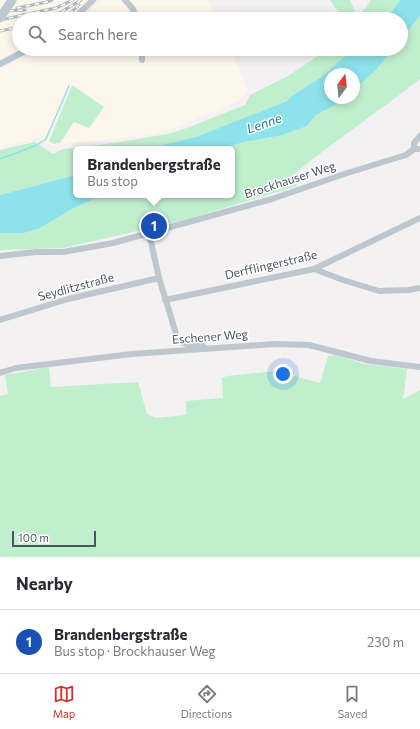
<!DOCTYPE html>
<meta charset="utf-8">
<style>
:root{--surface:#fff;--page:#f7f7f7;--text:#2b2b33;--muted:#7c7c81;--line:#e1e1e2;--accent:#d93025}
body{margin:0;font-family:Commissioner,sans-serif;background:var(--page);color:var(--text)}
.compass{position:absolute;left:324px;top:68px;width:36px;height:36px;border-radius:50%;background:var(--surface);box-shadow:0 2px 10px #0003;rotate:15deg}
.scale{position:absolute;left:12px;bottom:10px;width:84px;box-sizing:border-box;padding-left:4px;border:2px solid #49565e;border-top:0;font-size:11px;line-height:14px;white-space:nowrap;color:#49565e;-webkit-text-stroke:3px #fff;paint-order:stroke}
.you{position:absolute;left:283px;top:374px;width:14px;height:14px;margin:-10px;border:3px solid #fff;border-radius:50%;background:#1a73e8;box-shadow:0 0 0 6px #1a73e833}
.badge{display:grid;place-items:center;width:26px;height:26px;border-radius:50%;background:var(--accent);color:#fff;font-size:13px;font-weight:700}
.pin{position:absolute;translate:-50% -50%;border:2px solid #fff;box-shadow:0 1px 4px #0006}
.popup{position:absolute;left:73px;top:146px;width:162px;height:52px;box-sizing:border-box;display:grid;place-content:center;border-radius:6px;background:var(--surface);filter:drop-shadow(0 1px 3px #0005);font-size:13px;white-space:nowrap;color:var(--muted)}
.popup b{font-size:15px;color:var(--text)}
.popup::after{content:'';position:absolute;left:50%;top:100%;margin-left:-8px;border:8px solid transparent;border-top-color:var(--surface)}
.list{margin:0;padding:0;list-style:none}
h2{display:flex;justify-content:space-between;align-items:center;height:52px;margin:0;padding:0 16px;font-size:17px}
h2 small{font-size:13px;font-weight:400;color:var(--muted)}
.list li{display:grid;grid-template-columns:26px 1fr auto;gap:12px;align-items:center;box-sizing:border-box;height:64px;padding:0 16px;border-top:1px solid var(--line)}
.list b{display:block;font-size:15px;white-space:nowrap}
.list p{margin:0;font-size:13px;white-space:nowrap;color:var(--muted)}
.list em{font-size:13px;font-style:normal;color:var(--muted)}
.icon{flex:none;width:22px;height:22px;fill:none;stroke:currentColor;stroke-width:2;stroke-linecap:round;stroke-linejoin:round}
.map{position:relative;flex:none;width:420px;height:557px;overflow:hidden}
.search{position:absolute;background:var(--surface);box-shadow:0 2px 10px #0003;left:12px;right:12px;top:12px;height:44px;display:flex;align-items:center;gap:10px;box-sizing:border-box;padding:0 14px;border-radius:22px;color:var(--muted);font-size:15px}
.sheet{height:116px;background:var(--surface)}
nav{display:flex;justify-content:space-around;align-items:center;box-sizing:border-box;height:56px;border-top:1px solid var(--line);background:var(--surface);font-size:11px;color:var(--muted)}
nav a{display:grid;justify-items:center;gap:2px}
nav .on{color:var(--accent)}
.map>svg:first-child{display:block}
</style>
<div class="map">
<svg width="420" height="557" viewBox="0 0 420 557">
<rect width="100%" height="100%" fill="#f3f1f1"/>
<g fill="#fcf6eb">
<path d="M0,0H89L67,19H19V49H21L0,59Z"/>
<path d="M101,0H208L217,19H80Z"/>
<path d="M37,49H230L248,90L241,100L167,131L127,138L69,143L53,147L40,138L0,147V69L23,59Z"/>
</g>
<g fill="#c0efce">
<path d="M330,0H350L355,11L349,19H343Z"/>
<path d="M371,0H400L391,13L385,19H357Z"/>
<path d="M420,16V79C378,112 334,141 293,175L297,186L185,220L63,248L0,250V233H24L40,228L72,209L103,195H232V149H222L244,142L283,135L307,126L316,115L335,105L344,98H354V90L376,70L393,49H401V39Z"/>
<path d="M328,49H353L320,78L293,95L287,101L224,127L199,136L165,145L147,149H76V175L0,195V150L35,142L53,154L63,149L107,144L168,134L187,128L245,105L250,95L288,76Z"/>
<path d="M72,85L104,107L89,128L74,122L60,143L53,144L49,141Z"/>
<path d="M336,355L365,364L407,369L403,399L417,392L420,390V557H0V396L8,394L5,375L49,367L51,387L138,382L147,414L156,418L186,415V401L223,398L222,378L227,376L276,371L320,383L328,356Z"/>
</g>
<g fill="#8ee2ec">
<path d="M400,0H420V16L401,39V19H385L391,13Z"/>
<path d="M353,49H393L376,70L354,90V74H330V98H344L335,105L316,115L307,126L283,135L244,142L222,149H147L199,136L287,101L293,95L320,78Z"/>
<path d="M76,175V195H103L72,209L40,228L24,233H0V195Z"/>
</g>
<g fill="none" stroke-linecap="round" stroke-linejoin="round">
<path stroke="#8ee2ec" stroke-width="1.5" d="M0,159L37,145L46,139L69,86"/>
<g stroke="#bdc7cd" stroke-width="6">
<path d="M125,0L133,9L136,19"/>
<path d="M73,19L93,0"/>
<path d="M142,49V60"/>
<path d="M0,64L29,49"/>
<path d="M414,149V143L420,136"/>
<path d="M149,233L159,278L178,340C185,346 194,344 203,346"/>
<path d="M0,256L36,252H63L113,243L272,199L344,174L406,155L414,149H420"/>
<path d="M314,269L343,280L379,291L408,290L420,288"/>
<path d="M165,300L314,269L420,218"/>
<path d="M0,320L68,299L159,278"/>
<path d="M0,373L16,368L132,354L275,344L309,345L371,361L420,367"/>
</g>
<g stroke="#b3b7bb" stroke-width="3">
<g id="rail">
<path d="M17,8L47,2L52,0"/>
<path d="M0,11L25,10"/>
<path d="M45,19L58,14L81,0"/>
<path d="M62,19L67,16L79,5"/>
<path d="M0,20L56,8L73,0"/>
<path d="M0,31L19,27"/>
</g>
</g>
<use href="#rail" stroke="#fff" stroke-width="1.5" stroke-dasharray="4.5" stroke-linecap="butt"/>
<path stroke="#bdc9d2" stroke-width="9" d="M0,18L12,0"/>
</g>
<g text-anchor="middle" stroke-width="3" stroke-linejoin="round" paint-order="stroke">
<g font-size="12" fill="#49565e" stroke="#fff">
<text transform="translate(290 180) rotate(-18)" y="4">Brockhauser Weg</text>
<text transform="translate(271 265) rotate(-13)" y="4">Derfflingerstraße</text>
<text transform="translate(76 287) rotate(-15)" y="4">Seydlitzstraße</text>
<text transform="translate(210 337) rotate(-4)" y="4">Eschener Weg</text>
</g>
<g font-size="13" font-style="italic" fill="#0f7f8d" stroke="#fff">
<text transform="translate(264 123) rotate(-20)" y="5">Lenne</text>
</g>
</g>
</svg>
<svg class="compass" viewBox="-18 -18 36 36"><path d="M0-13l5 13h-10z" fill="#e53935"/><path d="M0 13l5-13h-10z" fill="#7c7c81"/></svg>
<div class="scale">100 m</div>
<div class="you"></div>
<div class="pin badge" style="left:154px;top:226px;background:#1a4fb4">1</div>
<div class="popup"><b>Brandenbergstraße</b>Bus stop</div>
<div class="search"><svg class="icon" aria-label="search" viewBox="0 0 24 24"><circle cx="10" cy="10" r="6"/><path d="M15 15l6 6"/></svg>Search here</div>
</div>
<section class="sheet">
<h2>Nearby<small></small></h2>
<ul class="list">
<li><span class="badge" style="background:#1a4fb4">1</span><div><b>Brandenbergstraße</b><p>Bus stop · Brockhauser Weg</p></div><em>230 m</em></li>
</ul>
</section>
<nav>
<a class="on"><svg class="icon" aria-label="map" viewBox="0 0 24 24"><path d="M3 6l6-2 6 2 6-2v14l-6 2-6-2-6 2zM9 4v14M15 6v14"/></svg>Map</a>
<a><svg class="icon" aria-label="directions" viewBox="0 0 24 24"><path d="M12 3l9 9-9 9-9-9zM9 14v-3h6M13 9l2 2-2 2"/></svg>Directions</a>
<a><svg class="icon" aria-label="saved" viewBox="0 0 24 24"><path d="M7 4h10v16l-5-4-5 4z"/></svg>Saved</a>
</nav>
